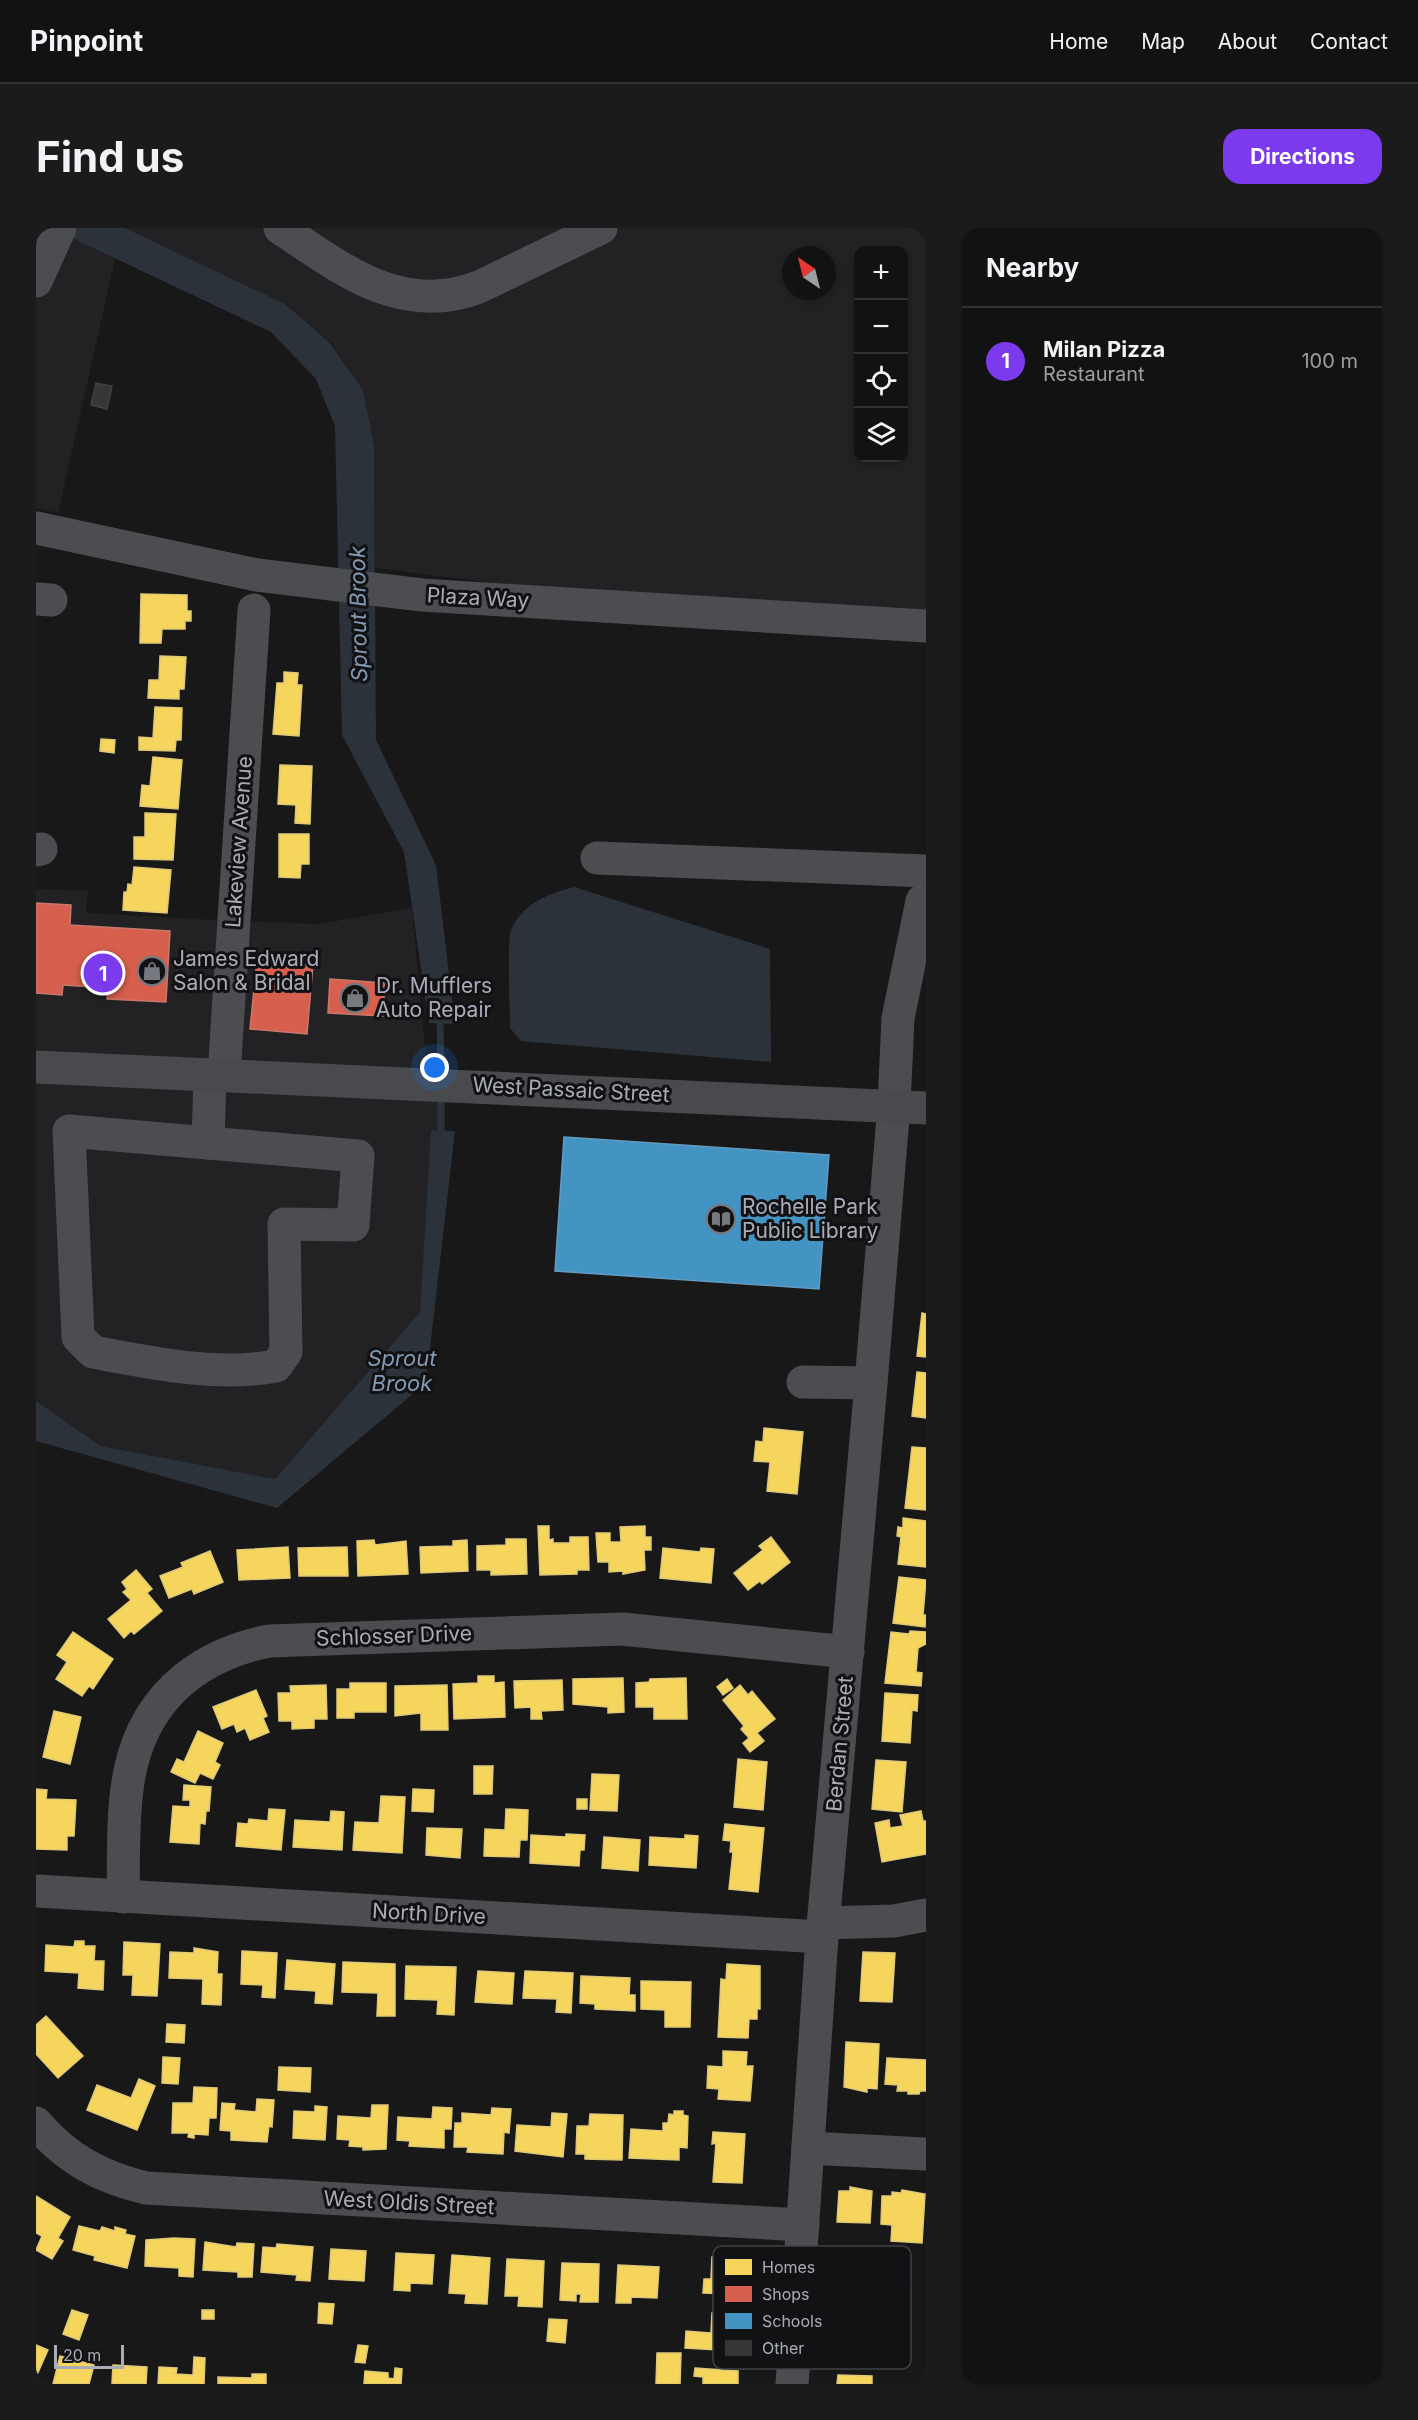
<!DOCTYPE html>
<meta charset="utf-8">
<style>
:root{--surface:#121212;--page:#1b1b1b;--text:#f1f3f6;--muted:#9c9e9f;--line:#313232;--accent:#7c3aed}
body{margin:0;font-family:Inter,sans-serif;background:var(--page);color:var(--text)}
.controls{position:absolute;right:18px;top:18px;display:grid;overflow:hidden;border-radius:12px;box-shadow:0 3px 9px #0003}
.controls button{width:54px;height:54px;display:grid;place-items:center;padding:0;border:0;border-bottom:2px solid var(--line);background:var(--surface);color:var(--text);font:30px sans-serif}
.compass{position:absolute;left:746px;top:18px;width:54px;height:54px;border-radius:50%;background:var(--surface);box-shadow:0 3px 9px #0003;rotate:325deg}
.scale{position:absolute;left:18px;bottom:15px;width:70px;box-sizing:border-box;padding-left:6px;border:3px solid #aaadb8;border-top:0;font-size:16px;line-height:21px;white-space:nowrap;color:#aaadb8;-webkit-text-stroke:4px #121214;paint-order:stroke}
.you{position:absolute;left:399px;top:840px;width:21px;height:21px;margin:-15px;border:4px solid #fff;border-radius:50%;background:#1a73e8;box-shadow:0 0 0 9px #1a73e833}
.badge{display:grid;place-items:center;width:39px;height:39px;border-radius:50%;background:var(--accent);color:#fff;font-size:20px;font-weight:700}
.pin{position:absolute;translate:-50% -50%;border:3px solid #fff;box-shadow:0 2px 6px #0006}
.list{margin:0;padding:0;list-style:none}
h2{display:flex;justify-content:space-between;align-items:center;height:78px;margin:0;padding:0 24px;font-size:26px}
h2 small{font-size:20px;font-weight:400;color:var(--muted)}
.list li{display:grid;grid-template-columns:39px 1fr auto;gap:18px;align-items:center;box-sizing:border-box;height:108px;padding:0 24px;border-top:2px solid var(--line)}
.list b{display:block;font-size:22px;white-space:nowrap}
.list p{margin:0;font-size:20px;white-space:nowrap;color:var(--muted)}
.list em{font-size:20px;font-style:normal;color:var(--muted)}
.icon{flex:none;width:33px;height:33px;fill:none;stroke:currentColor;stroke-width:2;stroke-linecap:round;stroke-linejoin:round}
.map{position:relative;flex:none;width:890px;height:2156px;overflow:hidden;border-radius:18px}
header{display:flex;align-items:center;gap:36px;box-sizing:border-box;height:84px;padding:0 30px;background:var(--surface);border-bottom:2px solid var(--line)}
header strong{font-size:28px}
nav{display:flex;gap:33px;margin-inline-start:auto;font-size:21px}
.intro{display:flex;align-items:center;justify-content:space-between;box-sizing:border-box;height:144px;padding:0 36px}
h1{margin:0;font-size:42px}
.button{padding:15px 27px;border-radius:18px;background:var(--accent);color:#fff;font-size:21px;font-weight:700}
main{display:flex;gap:36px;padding:0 36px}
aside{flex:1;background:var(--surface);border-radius:18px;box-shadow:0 3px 9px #0003}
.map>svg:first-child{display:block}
</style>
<header>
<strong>Pinpoint</strong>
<nav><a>Home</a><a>Map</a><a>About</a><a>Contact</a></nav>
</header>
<div class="intro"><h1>Find us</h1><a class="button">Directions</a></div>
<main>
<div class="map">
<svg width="890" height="2156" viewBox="0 0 890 2156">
<rect width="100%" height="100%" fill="#181818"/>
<g fill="#222224" fill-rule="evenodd">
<path d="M0,0H86L22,285L0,280Z"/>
<path d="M89,0H890V383L483,358L339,340L338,217L327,163L294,114L249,76ZM822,22H868V230H822ZM755,27H791V63H755Z"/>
<path d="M0,661L52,663L50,685L198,693L283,696L376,680L392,855L405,856V902L384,1084L239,1251L65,1218L0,1173Z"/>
</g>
<g fill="#2b3239">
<path d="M15,0H89L249,76L293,114L327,162L338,217L340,512L400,637L419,796L393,795L368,624L306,507L299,198L280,151L235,104Z"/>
<path d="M538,659L734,721L735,834L485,813L474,800C474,784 471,712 475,702C487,675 512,666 538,659Z"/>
<path d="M395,902L419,903L390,1155L241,1280L0,1213V1173L65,1218L239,1251L384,1084Z"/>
</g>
<g fill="#f6d55c" stroke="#dfc978" stroke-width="1.5">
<path d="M105,366L151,367V383H155V393H149V401H126L125,415H104Z"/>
<path d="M124,428L150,429L148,461H143V471L112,470L113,452H123Z"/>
<path d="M248,444L262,445L261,457H266L263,508L237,506L241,455H248Z"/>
<path d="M119,479L146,480L145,512H140L139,523L103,522V509L117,510Z"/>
<path d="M65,511L79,512L78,525L64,523Z"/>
<path d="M117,529L146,532L142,581L104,578L106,557L114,558Z"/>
<path d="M244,537L276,538L274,596L259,595L260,577L242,576Z"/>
<path d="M109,585L140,586L137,632L98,631V609H109Z"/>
<path d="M243,606H273V636H265L264,650L243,649Z"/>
<path d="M98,639L135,642L131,685L87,682L88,664H91L92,656L96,657Z"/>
<path d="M886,1085L890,1086V1129L881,1128Z"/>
<path d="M881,1144L890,1145V1190L876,1188Z"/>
<path d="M728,1200L767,1204L761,1266L731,1263L734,1234L718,1233L720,1213L727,1214Z"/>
<path d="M876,1219L890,1220V1282L869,1280Z"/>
<path d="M867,1290L890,1293V1339L862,1336L865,1309L861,1308L862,1299L867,1300Z"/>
<path d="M502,1298H513V1312L517,1311V1315H534V1309H552L553,1342H541V1346L504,1347Z"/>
<path d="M609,1298V1309H615V1322H608L609,1342L587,1346V1343L573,1344V1334H562L560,1305H574V1314H585L584,1299Z"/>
<path d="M735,1309L754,1334L726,1356L724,1353L712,1362L698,1345L727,1322L723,1318Z"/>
<path d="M470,1311H490L491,1346L455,1347V1342H441V1318L470,1317Z"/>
<path d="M338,1312L339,1317L370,1313L372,1346L322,1348L321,1313Z"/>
<path d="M431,1312L432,1343L385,1345L384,1319L417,1318V1313Z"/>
<path d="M252,1319L254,1350L203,1352L201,1322Z"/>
<path d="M311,1319L312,1348H263L262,1320Z"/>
<path d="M627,1320L664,1324L665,1320L678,1321L675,1355L624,1350Z"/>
<path d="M174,1323L187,1354L158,1366L156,1361L133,1370L124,1348L147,1339L145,1335Z"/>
<path d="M100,1342L116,1361L111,1365L126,1383L98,1406L95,1403L88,1410L72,1391L95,1372L87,1364L91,1361L86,1354Z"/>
<path d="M863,1349L890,1352L887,1387H890L889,1399L857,1395Z"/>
<path d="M874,1403L890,1404V1416L882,1420L880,1444L886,1445L885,1458L849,1455L855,1404L873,1406Z"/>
<path d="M37,1404L77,1431L57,1461L53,1458L46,1468L20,1451L31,1434L21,1427Z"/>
<path d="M442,1448H458V1455L468,1454L469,1489L418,1491L417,1456L442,1455Z"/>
<path d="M587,1450L588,1484L572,1485V1479L537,1476V1451Z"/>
<path d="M650,1450L651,1491H618V1479H600V1455L613,1454L614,1451Z"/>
<path d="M691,1451L697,1460L687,1467L681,1459Z"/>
<path d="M526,1452L527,1482L505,1483L506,1491H495V1479L479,1480L478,1453Z"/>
<path d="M314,1455H350V1484H318V1490H301V1461H314Z"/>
<path d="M290,1457L291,1491H278V1500L256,1501V1493H243L242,1465H255L254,1458Z"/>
<path d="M411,1457L412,1502H385V1485L359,1488V1458Z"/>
<path d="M704,1457L712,1467L716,1463L739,1491L721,1505L728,1513L714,1524L707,1515L713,1510L705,1501L708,1498L687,1472Z"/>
<path d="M220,1462L231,1488L227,1490L233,1504L214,1512L209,1500L201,1504L198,1496L186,1501L177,1479Z"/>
<path d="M849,1465L882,1467L881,1483L876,1482L874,1515L846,1513Z"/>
<path d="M18,1483L45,1489L34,1536L7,1529Z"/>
<path d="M162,1503L187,1515L179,1534L184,1537L177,1551L164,1545L159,1555L135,1544L141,1531L148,1534Z"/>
<path d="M702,1531L731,1534L727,1582L698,1579Z"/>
<path d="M840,1532L870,1534L866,1584L836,1581Z"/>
<path d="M438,1538H457L456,1566H438Z"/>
<path d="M556,1546L583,1547L581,1583L554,1582Z"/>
<path d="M148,1557L175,1559L173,1583H170L169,1596L164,1595L163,1616L134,1614L137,1578L154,1579V1572H147Z"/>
<path d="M0,1561L11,1562L10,1571L40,1572L38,1608H31V1622L0,1621Z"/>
<path d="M377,1561L398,1562L397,1584L376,1583Z"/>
<path d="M345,1568L369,1569L366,1625L317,1622L319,1594L343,1595Z"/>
<rect x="541" y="1571" width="10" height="10"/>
<path d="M233,1581L249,1582L245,1622L200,1618L202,1595L212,1596L213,1591L232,1593Z"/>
<path d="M470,1581L492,1582L491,1612H484L483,1629L448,1628L449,1601L469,1602Z"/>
<path d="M295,1583L308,1584L306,1622L257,1619L259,1592L294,1594Z"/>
<path d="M885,1583L887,1593H890V1626L846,1634L839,1595L853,1592L854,1600L867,1598L864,1587Z"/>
<path d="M689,1596L728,1600L722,1664L693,1661L697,1624H694L695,1613L687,1612Z"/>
<path d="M391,1600L426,1601L424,1630L390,1627Z"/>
<path d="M530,1606L549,1607L548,1622H544L543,1638L494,1635L495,1607L530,1609Z"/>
<path d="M649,1607L662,1608L660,1640L613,1637L614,1609L649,1611Z"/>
<path d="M568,1609L604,1612L602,1643L566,1640Z"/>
<path d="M39,1713H48V1718H59L58,1733H68L67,1762L42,1760L43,1745L9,1743L10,1717L38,1719Z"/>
<path d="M88,1714L124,1716L121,1768L96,1767L97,1747H87Z"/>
<path d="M158,1720L182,1724L181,1746H186L185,1777L166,1776L167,1751L133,1750L134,1724L158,1725Z"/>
<path d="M206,1723L241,1725L239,1770L226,1769L227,1757L205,1756Z"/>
<path d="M827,1724L859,1725L856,1774L824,1773Z"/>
<path d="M251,1732L299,1736L296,1776L279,1775L280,1763L249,1761Z"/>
<path d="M307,1734L359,1736V1788H341L342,1765L306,1764Z"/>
<path d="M691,1736L724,1738V1781H721V1791H713L712,1810L682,1809L685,1751L690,1752Z"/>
<path d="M370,1738L420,1739L418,1787L401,1786L402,1772L369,1771Z"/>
<path d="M442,1743L478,1745L476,1776L439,1774Z"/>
<path d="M489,1743L537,1745L535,1785L520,1784L521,1771L487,1770Z"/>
<path d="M545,1748L594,1750L593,1767H599V1783L559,1781V1776L544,1775Z"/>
<path d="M605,1753L655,1754L654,1799H629V1782L605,1781Z"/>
<path d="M10,1788L47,1828L22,1850L0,1826V1797Z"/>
<path d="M131,1796L149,1797L148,1815L130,1814Z"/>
<path d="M810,1814L843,1816L841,1861L831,1860V1864L808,1859Z"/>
<path d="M687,1823L711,1824L710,1838H717L714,1873L682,1871L683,1861L671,1860L672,1838L687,1839Z"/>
<path d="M127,1829L144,1830L142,1856L126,1855Z"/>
<path d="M851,1830L890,1832V1863H884L883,1866H872V1863H861L862,1857L849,1856Z"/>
<path d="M243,1839L275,1840L274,1864L242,1862Z"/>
<path d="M103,1851L119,1858L101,1902L51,1882L61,1857L95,1870Z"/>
<path d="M158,1859L181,1860L180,1890H173L172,1907L158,1906V1910L152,1909L153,1905H136L137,1875H157Z"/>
<path d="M221,1871L238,1872L236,1899L233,1898L231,1914L195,1912V1903L184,1902L186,1875L199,1876L198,1882L220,1884Z"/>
<path d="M336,1877H352L350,1921L327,1922V1919L313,1918L314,1912L301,1911L302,1888L335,1890Z"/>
<path d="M279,1878L291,1879L289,1912L257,1910L258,1883L279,1884Z"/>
<path d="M397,1879L416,1880L415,1901H408V1920L373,1918L374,1913L361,1912L362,1889L396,1891Z"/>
<path d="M456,1880L475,1881L473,1905L468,1904L467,1926L431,1924L432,1919H418L419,1895H426V1885L455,1887Z"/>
<path d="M638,1883H647V1887L652,1888L651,1920L643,1919V1932L593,1930L595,1901L627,1903V1895H632L633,1886L638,1887Z"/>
<path d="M516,1885L531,1886L527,1929L479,1923L481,1897L515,1899Z"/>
<path d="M554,1886L587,1887L586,1932L549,1931V1926H540L541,1898H553Z"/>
<path d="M677,1904L709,1906L706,1955L677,1954L680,1915L676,1916Z"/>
<path d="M814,1959L836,1963L834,1995L801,1994L803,1963H814Z"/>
<path d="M866,1962L889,1966L886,2015L855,2013L856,1997L845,1996L846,1968H856V1964L865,1965Z"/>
<path d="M0,1968L34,1989L22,2010L27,2013L16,2031L0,2022L6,2008L0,2005Z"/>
<path d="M43,1998L64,2003L66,1999L79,2003V1999L90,2002L89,2006L99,2008L91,2040L58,2032L59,2028L37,2022Z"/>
<path d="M138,2010L159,2011L157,2049L143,2048V2040L109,2038L110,2012Z"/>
<path d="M169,2014L200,2019L201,2015L218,2016L216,2049H202V2044L167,2042Z"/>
<path d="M241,2016L277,2019L274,2053L260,2052L261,2047L225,2044L227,2019L240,2020Z"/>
<path d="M295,2021L330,2023L328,2053L293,2051Z"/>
<path d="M360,2025L398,2027L396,2056L374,2055V2063L358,2062Z"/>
<path d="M416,2027L454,2030L451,2076L429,2075L430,2066L413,2065Z"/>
<path d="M676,2029L704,2030L703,2066L667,2065L668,2051H675Z"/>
<path d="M471,2031L508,2033L506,2079L482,2078L483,2068H469Z"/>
<path d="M526,2035L563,2036L562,2074H544L545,2066H540V2073L524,2072Z"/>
<path d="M582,2037L623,2039L621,2070L595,2069V2075H580Z"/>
<path d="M283,2075L298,2076L296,2096L282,2095Z"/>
<path d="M36,2082L52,2087L43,2112L27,2106Z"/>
<rect x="166" y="2082" width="12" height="9"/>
<path d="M676,2085L702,2087L699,2123L649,2120L650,2103L675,2105Z"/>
<path d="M513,2091L531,2092L529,2115L511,2113Z"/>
<path d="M0,2117L12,2122L0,2149Z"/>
<path d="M322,2117L332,2118L329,2135L319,2134Z"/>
<path d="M621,2125H645L644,2156H620Z"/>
<path d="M24,2128L58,2137L53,2156H17Z"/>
<path d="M158,2129L169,2130L168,2156H122L123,2139L141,2140L140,2146L157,2147Z"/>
<path d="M77,2137L111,2139L110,2156H76Z"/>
<path d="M359,2140L366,2141L365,2156H328L329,2143L352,2145V2150L358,2151Z"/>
<path d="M659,2140L702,2143V2156H667V2149L658,2148Z"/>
<path d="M216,2146H230V2156H182V2149L216,2150Z"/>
<path d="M802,2147L836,2148V2156H801Z"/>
</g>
<g fill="#d6604d" stroke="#c9776d" stroke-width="1.5">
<path d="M0,675L35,677L34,697L134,703L130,774L71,771L72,760L27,757L26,767L0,765Z"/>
<path d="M221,731L277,736L271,806L214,801Z"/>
<path d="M294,751L349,755L347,788L292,785Z"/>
</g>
<path fill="#4393c3" stroke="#629bc0" stroke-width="1.5" d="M528,909L793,927L783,1061L519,1043Z"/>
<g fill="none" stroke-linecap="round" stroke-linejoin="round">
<g stroke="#2b3239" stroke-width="7">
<path d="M404,788L405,849"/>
<path d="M405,866V902"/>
</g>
</g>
<path fill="#363637" stroke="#404144" stroke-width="1.5" d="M60,155L76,158L71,181L55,177Z"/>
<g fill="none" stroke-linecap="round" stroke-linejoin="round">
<g stroke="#4c4d51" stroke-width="33">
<path d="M244,0C306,41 365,89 443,59L565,0"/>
<path d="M0,53L24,0"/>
<path d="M0,300L221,347L386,367L890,398"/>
<path d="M0,371L15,372"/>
<path d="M0,622L5,621"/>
<path d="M561,630L889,643"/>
<path d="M188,847L218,382"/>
<path d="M33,903L322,928L317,997L248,996L250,1124L240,1138C179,1149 117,1135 57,1124L42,1109Z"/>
<path d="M172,915L174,847"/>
<path d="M767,1154L835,1155"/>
<path d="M0,1663L786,1709"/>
<path d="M87,1669C88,1631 86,1591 92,1554C104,1475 157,1428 233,1413L586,1401L812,1424"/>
<path d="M787,1695L858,1693L890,1687"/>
<path d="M0,1895C31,1931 64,1949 110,1960L767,1997"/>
<path d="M772,1920L890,1926"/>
<path d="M756,2156L786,1709L835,1155L858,877L862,790L886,673H890"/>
</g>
<path stroke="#494a4d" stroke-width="33" d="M0,839L890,880"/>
</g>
<defs>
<g id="shop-ring" transform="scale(1.5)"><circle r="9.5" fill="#121214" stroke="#777980" stroke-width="1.5"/><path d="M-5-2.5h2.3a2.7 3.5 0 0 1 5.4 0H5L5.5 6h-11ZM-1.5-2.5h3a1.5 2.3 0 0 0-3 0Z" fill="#777980"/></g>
<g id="library-ring" transform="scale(1.5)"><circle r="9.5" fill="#121214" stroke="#777980" stroke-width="1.5"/><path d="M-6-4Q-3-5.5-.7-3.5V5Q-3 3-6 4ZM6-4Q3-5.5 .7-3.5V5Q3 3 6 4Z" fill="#777980"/></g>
</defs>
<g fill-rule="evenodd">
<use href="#shop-ring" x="116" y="743"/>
<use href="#shop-ring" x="319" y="770"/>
<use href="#library-ring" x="685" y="991"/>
</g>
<g text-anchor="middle" stroke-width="6" stroke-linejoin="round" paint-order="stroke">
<g font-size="21" fill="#aaadb8" stroke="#121214">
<text transform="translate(442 370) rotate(3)" y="7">Plaza Way</text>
<text transform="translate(203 614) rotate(-86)" y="7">Lakeview Avenue</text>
<text transform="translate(535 862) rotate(3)" y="7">West Passaic Street</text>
<text transform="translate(358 1408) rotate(-2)" y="7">Schlosser Drive</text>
<text transform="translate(804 1516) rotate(-85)" y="7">Berdan Street</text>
<text transform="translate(393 1686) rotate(3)" y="7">North Drive</text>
<text transform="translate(373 1975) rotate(3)" y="7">West Oldis Street</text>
</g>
<g font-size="21" fill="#aaadb8" stroke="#121214" text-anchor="start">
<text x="137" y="738">James Edward<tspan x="137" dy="24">Salon &amp; Bridal</tspan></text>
<text x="340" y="765">Dr. Mufflers<tspan x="340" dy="24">Auto Repair</tspan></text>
<text x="706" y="986">Rochelle Park<tspan x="706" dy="24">Public Library</tspan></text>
</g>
<g font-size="22" font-style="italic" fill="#8299b2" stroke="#121214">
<text transform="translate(322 386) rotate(-91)" y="8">Sprout Brook</text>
<text x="366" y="1138">Sprout<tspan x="366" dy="25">Brook</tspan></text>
</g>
</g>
<rect x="677" y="2018" width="198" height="123" rx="9" fill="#121214" stroke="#404045" stroke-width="1.5"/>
<rect x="689" y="2031" width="27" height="16" fill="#f6d55c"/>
<rect x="689" y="2058" width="27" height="16" fill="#d6604d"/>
<rect x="689" y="2085" width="27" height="16" fill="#4393c3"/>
<rect x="689" y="2112" width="27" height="16" fill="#363637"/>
<g font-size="16" fill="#aaadb8">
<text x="726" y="2045">Homes</text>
<text x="726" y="2072">Shops</text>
<text x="726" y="2099">Schools</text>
<text x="726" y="2126">Other</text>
</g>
</svg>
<div class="controls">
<button>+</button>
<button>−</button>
<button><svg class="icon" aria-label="locate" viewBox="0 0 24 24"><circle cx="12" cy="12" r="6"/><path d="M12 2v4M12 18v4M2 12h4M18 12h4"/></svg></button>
<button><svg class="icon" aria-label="layers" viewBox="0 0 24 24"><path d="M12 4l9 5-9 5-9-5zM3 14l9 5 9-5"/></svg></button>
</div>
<svg class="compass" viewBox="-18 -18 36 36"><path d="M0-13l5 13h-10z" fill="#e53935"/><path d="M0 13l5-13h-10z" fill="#9c9e9f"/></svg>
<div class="scale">20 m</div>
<div class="you"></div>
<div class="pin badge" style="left:67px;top:745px">1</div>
</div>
<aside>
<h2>Nearby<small></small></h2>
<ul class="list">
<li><span class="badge">1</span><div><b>Milan Pizza</b><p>Restaurant</p></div><em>100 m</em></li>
</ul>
</aside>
</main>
